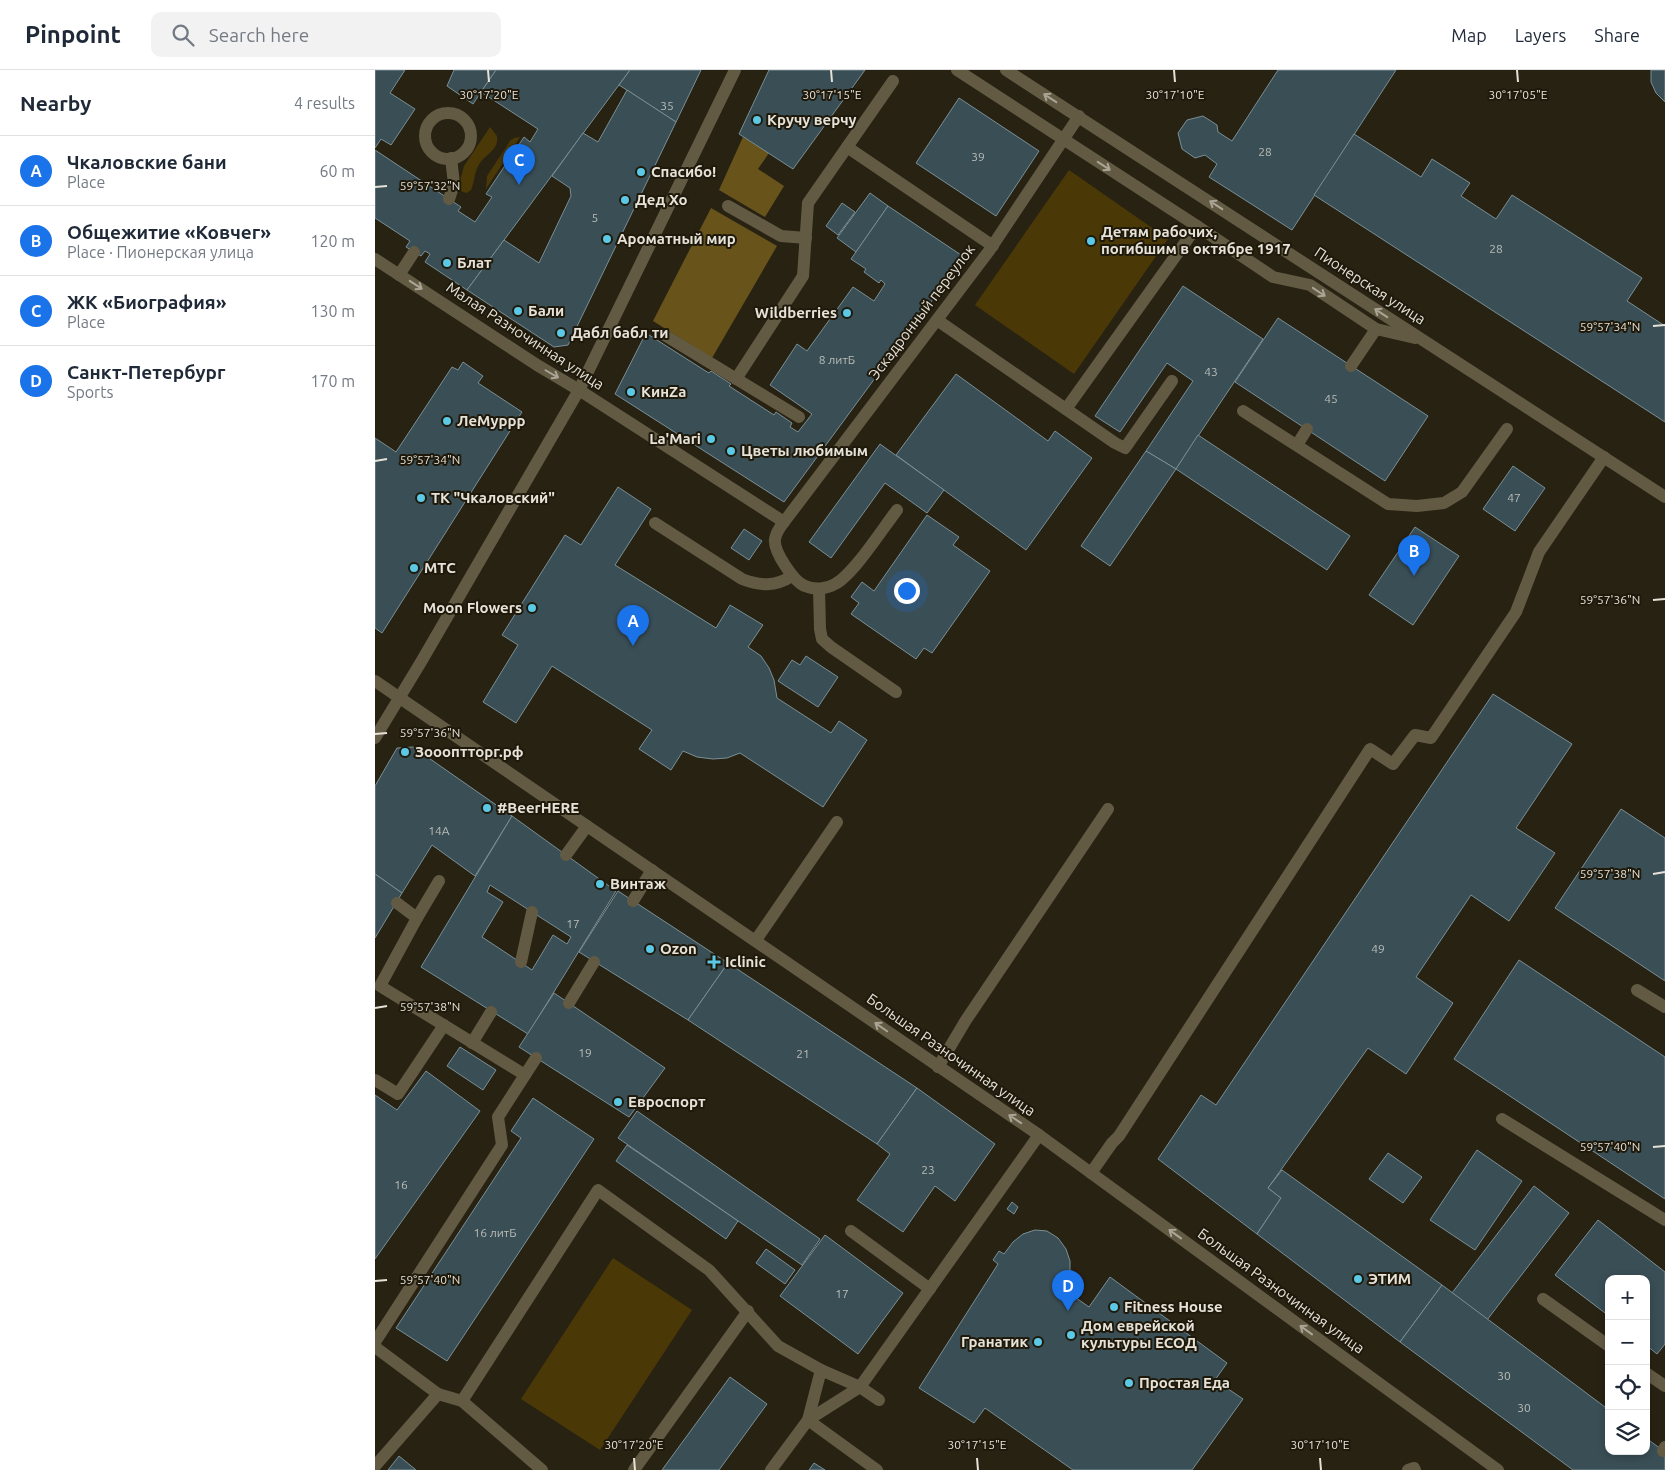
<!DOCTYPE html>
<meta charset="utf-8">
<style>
:root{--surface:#fff;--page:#f2f2f3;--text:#1f2937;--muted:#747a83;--line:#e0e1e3;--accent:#1a73e8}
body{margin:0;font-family:Ubuntu,sans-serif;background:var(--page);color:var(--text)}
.controls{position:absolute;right:15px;bottom:15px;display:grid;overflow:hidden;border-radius:10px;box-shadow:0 2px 8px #0003}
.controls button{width:45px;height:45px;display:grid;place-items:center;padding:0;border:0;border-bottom:1px solid var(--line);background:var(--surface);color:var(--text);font:25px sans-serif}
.you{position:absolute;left:531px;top:520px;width:18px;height:18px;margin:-12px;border:4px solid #fff;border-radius:50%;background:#1a73e8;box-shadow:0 0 0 8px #1a73e833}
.badge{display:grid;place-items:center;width:32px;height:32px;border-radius:50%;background:var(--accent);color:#fff;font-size:16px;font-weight:700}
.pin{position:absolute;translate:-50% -41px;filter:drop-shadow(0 1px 2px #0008)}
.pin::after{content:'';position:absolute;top:26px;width:18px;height:15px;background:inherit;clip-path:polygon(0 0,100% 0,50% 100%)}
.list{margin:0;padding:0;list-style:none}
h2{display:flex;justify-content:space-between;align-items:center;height:65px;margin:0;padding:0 20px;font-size:21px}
h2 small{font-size:16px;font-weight:400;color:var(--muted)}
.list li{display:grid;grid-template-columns:32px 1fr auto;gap:15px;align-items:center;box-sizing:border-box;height:70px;padding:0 20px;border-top:1px solid var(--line)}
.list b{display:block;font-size:19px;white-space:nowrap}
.list p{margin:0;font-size:16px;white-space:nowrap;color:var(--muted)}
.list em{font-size:16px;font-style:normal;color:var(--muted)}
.icon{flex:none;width:28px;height:28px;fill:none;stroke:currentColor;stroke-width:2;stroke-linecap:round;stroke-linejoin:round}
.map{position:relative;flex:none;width:1290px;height:1400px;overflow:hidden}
header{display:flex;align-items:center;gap:30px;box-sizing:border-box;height:70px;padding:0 25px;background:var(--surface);border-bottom:1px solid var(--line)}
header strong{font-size:24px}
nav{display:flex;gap:28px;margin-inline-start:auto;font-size:18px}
.search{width:350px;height:45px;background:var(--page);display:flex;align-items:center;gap:12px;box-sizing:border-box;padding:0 18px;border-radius:10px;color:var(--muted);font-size:19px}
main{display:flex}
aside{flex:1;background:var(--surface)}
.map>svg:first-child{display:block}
</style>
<header>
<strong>Pinpoint</strong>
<div class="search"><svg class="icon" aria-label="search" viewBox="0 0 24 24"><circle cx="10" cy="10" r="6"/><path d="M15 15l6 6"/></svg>Search here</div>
<nav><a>Map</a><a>Layers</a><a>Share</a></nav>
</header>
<main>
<aside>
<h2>Nearby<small>4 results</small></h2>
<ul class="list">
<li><span class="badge">A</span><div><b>Чкаловские бани</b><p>Place</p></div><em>60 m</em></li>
<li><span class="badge">B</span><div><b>Общежитие «Ковчег»</b><p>Place · Пионерская улица</p></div><em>120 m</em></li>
<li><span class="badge">C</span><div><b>ЖК «Биография»</b><p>Place</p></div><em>130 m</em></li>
<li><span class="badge">D</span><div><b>Санкт-Петербург</b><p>Sports</p></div><em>170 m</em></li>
</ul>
</aside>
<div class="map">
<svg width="1290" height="1400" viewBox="0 0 1290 1400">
<rect width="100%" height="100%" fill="#282213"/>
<g fill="#4a3906">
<path d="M115,57L122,66C124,80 112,83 105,93C99,101 100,111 96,120L92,123L85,121L86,107L89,96Z"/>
<path d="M145,67L111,119L112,106L135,71L139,68Z"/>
<path d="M694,100L793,169L699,304L600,235Z"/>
<path d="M238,1188L317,1240L225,1380L146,1329Z"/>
</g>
<g fill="#68541b">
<path d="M368,67L394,83L383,99L409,116L390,147L344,120Z"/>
<path d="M336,138L402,176L337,288L278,251Z"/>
</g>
<g fill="#3a4e55" stroke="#7a8f96" fill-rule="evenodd">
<path d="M0,0H30L15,23L40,39L16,75L6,69L0,78Z"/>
<path d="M79,0H121L98,34L72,16Z"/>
<path d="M121,0H255L92,220L50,192L55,184L50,181L46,186L31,177L35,171L0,148V80L86,137L83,141L100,152L117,127L111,124L149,67L155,72L163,59L106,22Z"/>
<path d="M255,0H326L301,52L244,15Z"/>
<path d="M394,0H490L418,99L364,64Z"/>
<path d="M903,0H1021L917,160L834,107L842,94L830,85L820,88L807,79L803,63L812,50L828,46L842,55L843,62L857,71Z"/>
<path d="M1276,0H1290V32L1281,23L1276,12Z"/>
<path d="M252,20L301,52L193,275L179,277L92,220L129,170L164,193L196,126L195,118L177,106L208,63L223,72Z"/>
<path d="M584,28L664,81L621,146L541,93Z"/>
<path d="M979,64L1046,107L1057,89L1095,113L1086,126L1121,149L1137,125L1267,208L1252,231L1290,256V352L939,125Z"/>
<path d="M495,123L513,136L481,182L462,168Z"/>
<path d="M467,133L480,142L463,165L451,156Z"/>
<path d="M513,136L589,187L409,432L240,324L271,263L329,300L334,303L336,301L350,310L356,314L354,316L399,345L401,342L417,353L415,357L423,362L437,344L395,315L422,274L432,281L478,217L499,231L510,214L506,210L504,213L489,202L491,199L476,189Z"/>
<path d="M808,216L888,269L801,399L771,381L818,311L792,293L745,362L720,346Z"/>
<path d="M903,248L1053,346L1010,411L860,312Z"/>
<path d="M88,292L108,306L103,313L147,342L7,563L0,558V368L21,382L77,297L83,300Z"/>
<path d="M581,304L673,371L680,361L717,388L651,480L521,385Z"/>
<path d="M823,365L975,466L952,500L801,399Z"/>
<path d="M505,374L569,420L552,443L510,413L456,488L434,472Z"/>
<path d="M771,381L801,399L735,496L706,476Z"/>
<path d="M1138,396L1170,418L1140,461L1108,439Z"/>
<path d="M243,417L276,439L240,495L341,558L355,535L388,555L373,577L386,586L394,598L399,610L402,628L456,663L464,651L492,670L448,737L365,683L352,688L338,689L322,687L308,681L296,700L264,679L277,660L177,596L141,653L108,632L143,575L127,565L190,465L206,475Z"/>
<path d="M552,445L584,467L578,475L615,501L557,583L549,578L541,589L476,544L484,533L476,527L487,512L499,521Z"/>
<path d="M1040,457L1084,486L1038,555L994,525Z"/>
<path d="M369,459L387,471L374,490L356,478Z"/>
<path d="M431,586L463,607L443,637L403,611L417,590L425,595Z"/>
<path d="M1118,624L1197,674L1141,758L1180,783L1134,851L1096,825L1041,907L1078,933L1031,1004L993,978L893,1118L906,1128L882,1164L783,1089L826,1025L841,1035Z"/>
<path d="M38,677L137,746L100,806L57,775L27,823L0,804V716L22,678Z"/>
<path d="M1246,739L1290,768V911L1180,838Z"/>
<path d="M137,746L241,821L153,964L46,897ZM115,815L196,867L192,874L178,865L157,900L107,867L128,832L112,822Z"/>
<path d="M0,804L27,823L0,868Z"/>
<path d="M243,821L353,893L313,950L204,882Z"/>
<path d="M1144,890L1290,987V1129L1079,989Z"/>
<path d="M353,893L542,1018L502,1074L313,950Z"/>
<path d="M179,923L290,998L254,1047L144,977Z"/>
<path d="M85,977L121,1000L108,1020L72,996Z"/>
<path d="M51,1001L105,1041L0,1189V1025L22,1040Z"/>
<path d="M542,1018L620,1074L580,1131L560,1116L528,1162L482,1130L515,1084L502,1074Z"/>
<path d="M158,1028L219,1069L72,1291L21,1258L146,1068L136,1061Z"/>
<path d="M262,1041L445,1169L427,1195L243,1068Z"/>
<path d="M252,1075L363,1151L351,1169L241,1091Z"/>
<path d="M1102,1080L1147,1111L1100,1180L1055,1150Z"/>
<path d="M1013,1083L1047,1107L1028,1133L994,1109Z"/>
<path d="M907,1100L1067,1215L1025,1272L882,1164L906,1128L893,1118Z"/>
<path d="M1159,1116L1194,1143L1112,1250L1077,1223Z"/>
<path d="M637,1132L643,1137L639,1144L632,1139Z"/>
<path d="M1223,1150L1290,1202V1274L1282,1284L1271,1275V1209H1234V1246L1180,1205Z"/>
<path d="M660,1160L672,1161L683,1168L691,1179L695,1191V1204L687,1218L714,1237L735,1207L852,1293L840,1310L868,1329L817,1400H698L610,1338L599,1353L544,1318L623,1194L618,1190L624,1181L629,1184L638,1172L648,1164Z"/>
<path d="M450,1165L528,1223L483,1284L405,1226Z"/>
<path d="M391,1179L420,1200L410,1214L381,1193Z"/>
<path d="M1067,1215L1234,1340V1381H1271V1368L1290,1382V1400H1198L1025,1272Z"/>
<path d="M355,1307L392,1334L344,1400H287Z"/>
<path d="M24,1386L41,1400H13Z"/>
<path d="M439,1393L450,1400H434Z"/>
</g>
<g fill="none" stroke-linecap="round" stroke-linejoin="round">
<g stroke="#635a44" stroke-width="12">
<circle cx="73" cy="66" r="23"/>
<path d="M472,77L618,176"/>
<path d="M74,129L79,114L76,88"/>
<path d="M353,136L406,166L431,168"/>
<path d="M24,205L39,182"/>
<path d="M562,250L740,373L750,378L797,311"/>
<path d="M291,266L424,347"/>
<path d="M976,296L1001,259"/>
<path d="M361,309L428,206L433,133L518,11"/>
<path d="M691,339L822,156"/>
<path d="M868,341L1013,434L1042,436L1069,433L1087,422L1132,359"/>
<path d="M922,375L932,359"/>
<path d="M522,440C508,458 478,505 460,514C452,519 439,520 430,516C419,512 398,481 400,469C401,463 405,457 409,452L614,181L704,46"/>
<path d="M280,453L367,509C385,516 400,517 417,506"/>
<path d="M444,519L445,559L447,569L456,577L521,622"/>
<path d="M191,785L212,756"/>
<path d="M258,831L277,800"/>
<path d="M42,848L64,811"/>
<path d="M381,870L462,752"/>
<path d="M146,892L157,842"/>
<path d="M1262,920L1290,937"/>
<path d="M194,933L219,892"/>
<path d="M97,973L116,942"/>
<path d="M563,997L591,950L733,739"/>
<path d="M150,1005L161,988"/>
<path d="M0,1010L23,1024L69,955"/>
<path d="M1127,1049L1290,1150"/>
<path d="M716,1103L737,1073L744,1066L995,679L1018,694L1040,665L1056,668L1141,542L1164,482L1229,387"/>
<path d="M476,1161L555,1219"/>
<path d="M1168,1229L1234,1276"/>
<path d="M0,1272L127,1075L123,1047L150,1005L5,916L42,848L22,833"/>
<path d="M0,1277L63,1324L87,1331L167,1400"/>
<path d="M1271,1303L1290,1316"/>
<path d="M87,1331L223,1120L334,1200L403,1276L446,1300"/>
<path d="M1288,1381L1290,1377"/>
<path d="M0,1396L63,1324"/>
<path d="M259,1400L373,1241"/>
<path d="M396,1400L433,1350L446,1300L485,1317L664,1065"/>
<path d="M502,1400L433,1350L485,1317L504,1330"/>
<path d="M1033,1400L1039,1398L1040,1400"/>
</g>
<g stroke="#635a44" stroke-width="12">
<path d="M582,0L822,156L898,207L935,215L1001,259L1040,268"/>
<path d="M631,0L1290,427"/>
<path d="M0,189L162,295L204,320L409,452"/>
<path d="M0,611L664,1065L1123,1400"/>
</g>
<path stroke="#635a44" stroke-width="12" d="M0,668L46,592L204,320L360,0"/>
</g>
<defs><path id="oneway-shaft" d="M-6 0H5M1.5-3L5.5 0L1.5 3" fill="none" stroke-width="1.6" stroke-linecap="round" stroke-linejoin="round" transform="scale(1.25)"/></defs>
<g stroke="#aba595">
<use href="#oneway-shaft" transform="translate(675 28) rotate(-147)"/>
<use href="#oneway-shaft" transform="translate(729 96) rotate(33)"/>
<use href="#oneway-shaft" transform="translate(841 135) rotate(-147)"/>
<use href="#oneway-shaft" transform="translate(41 215) rotate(33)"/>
<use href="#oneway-shaft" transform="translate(944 222) rotate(34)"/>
<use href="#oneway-shaft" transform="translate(1006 243) rotate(-147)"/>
<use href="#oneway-shaft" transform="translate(177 304) rotate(30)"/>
<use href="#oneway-shaft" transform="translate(506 957) rotate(-145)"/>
<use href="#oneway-shaft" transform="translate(640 1049) rotate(-146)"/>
<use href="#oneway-shaft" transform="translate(800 1164) rotate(-144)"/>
<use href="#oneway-shaft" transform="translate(931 1260) rotate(-144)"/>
</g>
<path fill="none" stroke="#e6e2d8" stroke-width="2" d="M113,0L114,12M456,0L457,12M799,0L800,12M1142,0L1143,12M0,117L12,116M1278,256L1290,255M0,391L12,389M1278,530L1290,529M0,664L12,663M1278,804L1290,802M0,938L12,936M1278,1077L1290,1076M0,1211L12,1210M259,1388L260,1400M602,1388L603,1400M945,1388L946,1400"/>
<g fill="#5bc8e6" stroke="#1e190a" stroke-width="2">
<circle cx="382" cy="50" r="5"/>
<circle cx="266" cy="102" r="5"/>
<circle cx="250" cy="130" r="5"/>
<circle cx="232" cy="169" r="5"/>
<circle cx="716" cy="171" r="5"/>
<circle cx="72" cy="193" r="5"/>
<circle cx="143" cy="241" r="5"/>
<circle cx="472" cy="243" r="5"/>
<circle cx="186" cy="263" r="5"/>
<circle cx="256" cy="322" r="5"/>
<circle cx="72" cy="351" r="5"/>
<circle cx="336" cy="369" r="5"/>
<circle cx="356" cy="381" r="5"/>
<circle cx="46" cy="428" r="5"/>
<circle cx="39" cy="498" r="5"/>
<circle cx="157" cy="538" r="5"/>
<circle cx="30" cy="682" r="5"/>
<circle cx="112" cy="738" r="5"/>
<circle cx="225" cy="814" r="5"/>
<circle cx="275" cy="879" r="5"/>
<path d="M336.5 884.5h5v5h5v5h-5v5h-5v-5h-5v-5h5z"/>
<circle cx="243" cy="1032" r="5"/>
<circle cx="983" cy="1209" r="5"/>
<circle cx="739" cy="1237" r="5"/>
<circle cx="696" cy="1265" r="5"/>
<circle cx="663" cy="1272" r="5"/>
<circle cx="754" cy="1313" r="5"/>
</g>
<g text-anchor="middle" stroke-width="4" stroke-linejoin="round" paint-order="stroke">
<g font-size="12" fill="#bbbdb7">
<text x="292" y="40">35</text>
<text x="890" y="86">28</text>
<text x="603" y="91">39</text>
<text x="220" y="152">5</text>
<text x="1121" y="183">28</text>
<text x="462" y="294">8 литБ</text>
<text x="836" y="306">43</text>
<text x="956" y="333">45</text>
<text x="1139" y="432">47</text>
<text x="64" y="765">14А</text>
<text x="198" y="858">17</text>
<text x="1003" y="883">49</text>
<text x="210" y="987">19</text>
<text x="428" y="988">21</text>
<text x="553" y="1104">23</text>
<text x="26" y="1119">16</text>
<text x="120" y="1167">16 литБ</text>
<text x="467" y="1228">17</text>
<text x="1129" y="1310">30</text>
<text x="1149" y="1342">30</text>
</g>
<g font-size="15" font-weight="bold" fill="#e6e2d8" stroke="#1e190a" text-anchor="start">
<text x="392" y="55">Кручу верчу</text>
<text x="276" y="107">Спасибо!</text>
<text x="260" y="135">Дед Хо</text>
<text x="726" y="167">Детям рабочих,<tspan x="726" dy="17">погибшим в октябре 1917</tspan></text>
<text x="242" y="174">Ароматный мир</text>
<text x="82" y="198">Блат</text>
<text x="153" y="246">Бали</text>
<text x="462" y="248" text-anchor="end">Wildberries</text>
<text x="196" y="268">Дабл бабл ти</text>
<text x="266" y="327">КинZa</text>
<text x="82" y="356">ЛеМуррр</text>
<text x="326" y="374" text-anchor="end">La'Mari</text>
<text x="366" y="386">Цветы любимым</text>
<text x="56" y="433">ТК "Чкаловский"</text>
<text x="49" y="503">МТС</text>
<text x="147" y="543" text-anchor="end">Moon Flowers</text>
<text x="40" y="687">Зоооптторг.рф</text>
<text x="122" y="743">#BeerHERE</text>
<text x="235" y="819">Винтаж</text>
<text x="285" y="884">Ozon</text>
<text x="350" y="897">Iclinic</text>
<text x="253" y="1037">Евроcпорт</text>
<text x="993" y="1214">ЭТИМ</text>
<text x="749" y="1242">Fitness House</text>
<text x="706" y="1261">Дом еврейской<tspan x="706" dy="17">культуры ЕСОД</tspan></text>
<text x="653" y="1277" text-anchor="end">Гранатик</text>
<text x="764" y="1318">Простая Еда</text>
</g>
<g font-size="15" fill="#e6e2d8" stroke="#1e190a">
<text transform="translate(995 216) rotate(33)" y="5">Пионерская улица</text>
<text transform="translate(547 242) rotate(-53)" y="5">Эскадронный переулок</text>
<text transform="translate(150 266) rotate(33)" y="5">Малая Разночинная улица</text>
<text transform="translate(576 985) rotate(35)" y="5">Большая Разночинная улица</text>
<text transform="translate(906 1221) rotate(36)" y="5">Большая Разночинная улица</text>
</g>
</g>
<g font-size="12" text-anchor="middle" fill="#e6e2d8" stroke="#1e190a" stroke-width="4" stroke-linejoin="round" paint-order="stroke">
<text x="114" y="29">30°17'20"E</text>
<text x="457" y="29">30°17'15"E</text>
<text x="800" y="29">30°17'10"E</text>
<text x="1143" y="29">30°17'05"E</text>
<text x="55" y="120">59°57'32"N</text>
<text x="1235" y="261">59°57'34"N</text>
<text x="55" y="394">59°57'34"N</text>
<text x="1235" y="534">59°57'36"N</text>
<text x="55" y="667">59°57'36"N</text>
<text x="1235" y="808">59°57'38"N</text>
<text x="55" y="941">59°57'38"N</text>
<text x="1235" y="1081">59°57'40"N</text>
<text x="55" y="1214">59°57'40"N</text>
<text x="259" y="1379">30°17'20"E</text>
<text x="602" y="1379">30°17'15"E</text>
<text x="945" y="1379">30°17'10"E</text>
</g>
</svg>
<div class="controls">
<button>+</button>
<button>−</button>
<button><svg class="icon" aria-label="locate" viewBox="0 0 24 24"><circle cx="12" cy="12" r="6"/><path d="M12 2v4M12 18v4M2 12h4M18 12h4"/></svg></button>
<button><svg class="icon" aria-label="layers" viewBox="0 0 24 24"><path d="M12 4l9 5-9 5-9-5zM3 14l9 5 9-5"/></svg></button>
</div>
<div class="you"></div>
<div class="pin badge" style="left:258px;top:576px">A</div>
<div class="pin badge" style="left:1039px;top:506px">B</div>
<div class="pin badge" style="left:144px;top:115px">C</div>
<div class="pin badge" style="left:693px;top:1241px">D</div>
</div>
</main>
